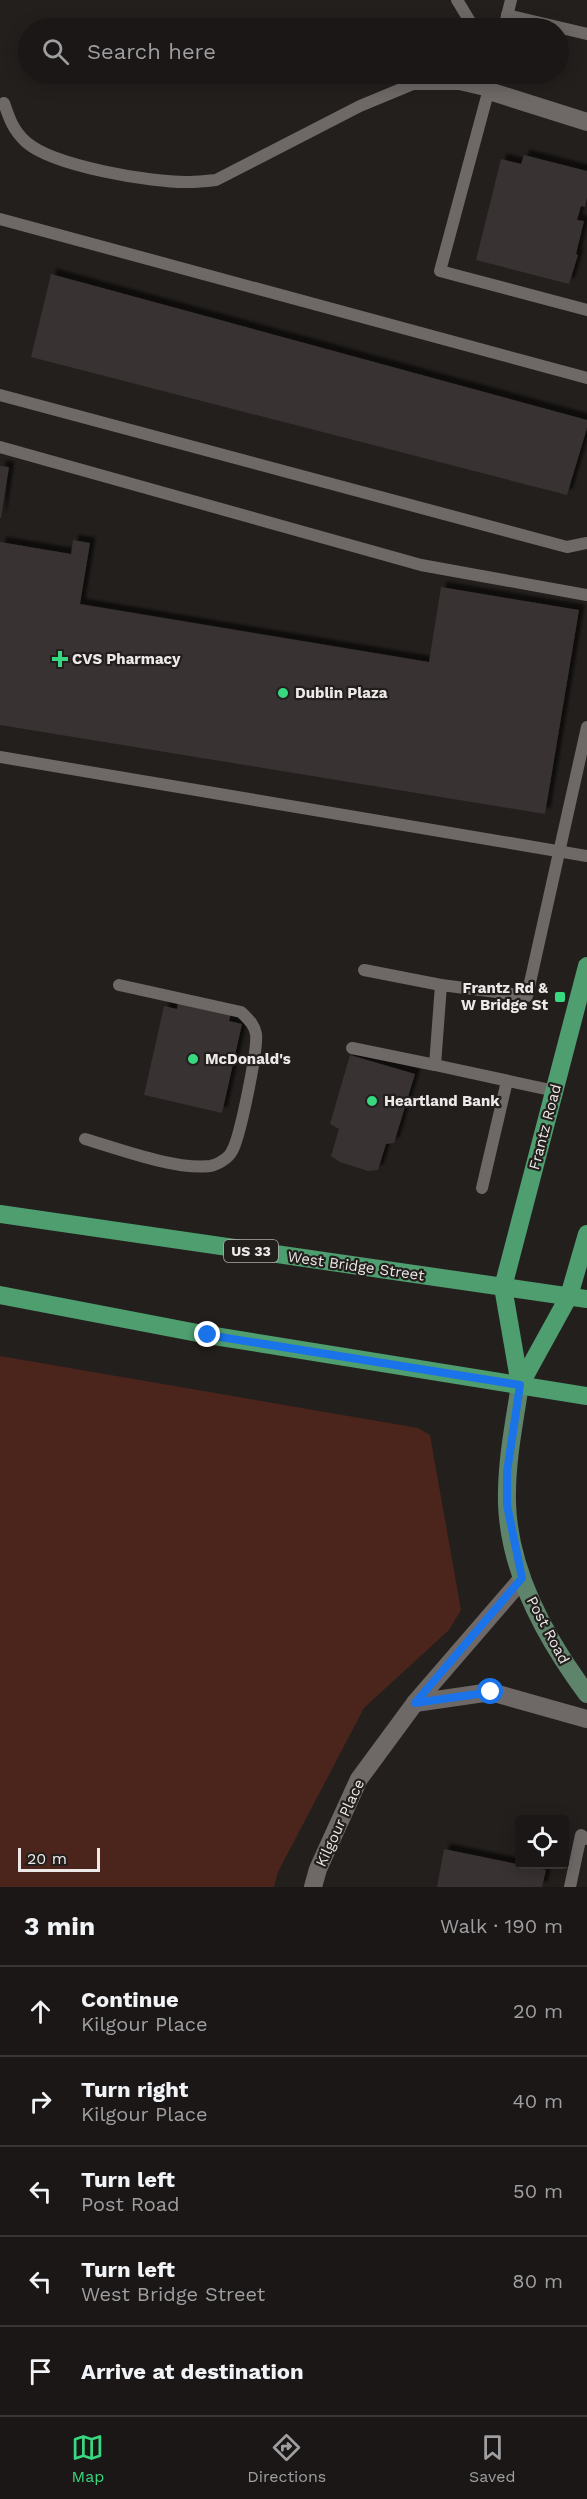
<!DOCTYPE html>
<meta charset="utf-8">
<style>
:root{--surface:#1a1716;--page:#272423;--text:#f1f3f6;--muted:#9f9fa1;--line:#383635;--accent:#38d880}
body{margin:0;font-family:"Work Sans",sans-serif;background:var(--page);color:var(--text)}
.controls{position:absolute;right:18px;bottom:18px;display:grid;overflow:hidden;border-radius:6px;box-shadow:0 3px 15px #0003}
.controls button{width:54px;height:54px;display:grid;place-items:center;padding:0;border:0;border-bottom:2px solid var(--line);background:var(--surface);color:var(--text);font:30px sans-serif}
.scale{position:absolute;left:18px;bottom:15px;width:82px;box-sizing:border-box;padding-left:6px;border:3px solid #ede9e9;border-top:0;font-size:16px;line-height:21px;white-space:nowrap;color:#ede9e9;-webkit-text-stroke:4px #231f1d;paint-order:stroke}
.stop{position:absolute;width:18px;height:18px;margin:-14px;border:4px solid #1a73e8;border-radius:50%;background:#fff}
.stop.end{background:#1a73e8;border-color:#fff;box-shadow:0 2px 6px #0008}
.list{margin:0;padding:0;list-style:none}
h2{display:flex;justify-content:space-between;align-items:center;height:78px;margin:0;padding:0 24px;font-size:26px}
h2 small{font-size:20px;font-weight:400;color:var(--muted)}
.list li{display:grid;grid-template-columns:39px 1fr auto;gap:18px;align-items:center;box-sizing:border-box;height:90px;padding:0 24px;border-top:2px solid var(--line)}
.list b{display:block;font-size:22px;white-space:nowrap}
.list p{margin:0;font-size:20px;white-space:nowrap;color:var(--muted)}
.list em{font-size:20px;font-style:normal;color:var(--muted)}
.icon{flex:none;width:33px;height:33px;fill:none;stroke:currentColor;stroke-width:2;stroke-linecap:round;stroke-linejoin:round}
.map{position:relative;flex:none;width:587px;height:1887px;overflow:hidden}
.search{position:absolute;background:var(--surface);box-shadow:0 3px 15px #0003;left:18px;right:18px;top:18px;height:66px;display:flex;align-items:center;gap:15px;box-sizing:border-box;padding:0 21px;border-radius:33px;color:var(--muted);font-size:22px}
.sheet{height:528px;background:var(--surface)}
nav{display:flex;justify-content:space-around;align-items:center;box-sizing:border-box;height:84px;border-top:2px solid var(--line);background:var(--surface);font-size:16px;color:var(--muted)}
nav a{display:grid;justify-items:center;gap:3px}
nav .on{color:var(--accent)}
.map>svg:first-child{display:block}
</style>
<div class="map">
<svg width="587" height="1887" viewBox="0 0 587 1887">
<defs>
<filter id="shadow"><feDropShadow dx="5.5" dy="-5.5" stdDeviation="1.5" flood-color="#0009"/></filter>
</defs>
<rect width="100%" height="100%" fill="#231f1d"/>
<path fill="#4b241b" d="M0,1356L418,1428L430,1435L461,1610L449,1630L364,1708L278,1872L274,1887H0Z"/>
<g fill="#373231" filter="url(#shadow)">
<path d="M524,155L587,171V197L585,207L581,206L577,220L584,221L576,254L578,255L569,284L476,260L501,159L521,164Z"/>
<path d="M51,274L587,420V428L567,495L31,357Z"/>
<path d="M0,466L9,467L1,518H0Z"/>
<path d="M73,540L90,543L80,604L429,662L441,587L579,610L545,814L0,725V542L71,554Z"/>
<path d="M178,1001L231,1013L229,1021L242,1024L222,1113L144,1095L164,1006L177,1009Z"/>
<path d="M350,1055L415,1074L394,1143L386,1144L378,1170L368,1171L340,1162L331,1156L339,1129L330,1124Z"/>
<path d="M444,1849L546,1870L542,1887H437Z"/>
</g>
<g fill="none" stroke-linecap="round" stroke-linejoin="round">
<g stroke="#6e6967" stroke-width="12">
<path d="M457,0L474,28"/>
<path d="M507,15L587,34"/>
<path d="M504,28L511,0"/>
<path d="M493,74L440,271L587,310"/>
<path d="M4,103C9,118 13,130 26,142C53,166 152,183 189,182C198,182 207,181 216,180L360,106L413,84H459L489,91"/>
<path d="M0,219L587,378"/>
<path d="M0,395L567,547L587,543"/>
<path d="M0,447L421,565L587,595"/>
<path d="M0,757L587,856"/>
<path d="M364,970L441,985"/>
<path d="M352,1048L435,1065"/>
<path d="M555,1091L435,1065L441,985L527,996L587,727"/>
<path d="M85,1139C119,1149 175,1170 210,1166C217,1165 229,1158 232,1151C240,1138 258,1049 256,1034C254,1024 249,1020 241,1012L119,985"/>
<path d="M482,1188L507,1081"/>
<path d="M570,1887L581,1835L587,1839"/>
</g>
<g stroke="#6e6967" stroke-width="18">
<path d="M489,91L587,122"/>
<path d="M415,1703L491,1692L587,1719"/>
<path d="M313,1887L318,1869L359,1779L415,1703L522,1579"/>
</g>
<path stroke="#5e846b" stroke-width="18" d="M520,1385C514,1424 506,1463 507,1503C509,1573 546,1639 587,1694"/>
<g stroke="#4e9e6f" stroke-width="18">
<path d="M0,1214L587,1299"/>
<path d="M0,1295L208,1335L587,1396"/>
<path d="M520,1385L503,1287L587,966"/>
<path d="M520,1385L569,1296L587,1234"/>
</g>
</g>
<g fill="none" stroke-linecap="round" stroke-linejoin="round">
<path stroke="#1a73e8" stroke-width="8" d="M208,1335L520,1385L507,1472V1505L522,1578L415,1703L491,1692"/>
</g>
<g fill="#38d880" stroke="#231f1d" stroke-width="2">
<path d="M57 650h6v6h6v6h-6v6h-6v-6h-6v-6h6z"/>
<circle cx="283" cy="693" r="6"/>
<rect x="554" y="991" width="12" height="12" rx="3"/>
<circle cx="193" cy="1059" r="6"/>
<circle cx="372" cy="1101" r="6"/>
</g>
<g text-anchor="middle" stroke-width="4.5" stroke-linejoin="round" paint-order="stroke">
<rect fill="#231f1d" stroke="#b0acac" stroke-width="1.5" x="224" y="1240" width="54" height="22" rx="4.5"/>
<g font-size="14" font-weight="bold" fill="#ede9e9">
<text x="251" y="1256">US 33</text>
</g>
<g font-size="15" font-weight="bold" fill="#ede9e9" stroke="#231f1d" text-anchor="start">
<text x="72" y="664">CVS Pharmacy</text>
<text x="295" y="698">Dublin Plaza</text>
<text x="548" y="993" text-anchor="end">Frantz Rd &amp;<tspan x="548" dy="17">W Bridge St</tspan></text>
<text x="205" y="1064">McDonald's</text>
<text x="384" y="1106">Heartland Bank</text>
</g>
<g font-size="15" fill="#ede9e9" stroke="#231f1d">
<text transform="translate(545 1127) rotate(-75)" y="5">Frantz Road</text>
<text transform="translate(356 1266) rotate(8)" y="5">West Bridge Street</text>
<text transform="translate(548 1630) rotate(62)" y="5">Post Road</text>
<text transform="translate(340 1823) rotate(-65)" y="5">Kilgour Place</text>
</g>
</g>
</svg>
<div class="controls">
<button><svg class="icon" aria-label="locate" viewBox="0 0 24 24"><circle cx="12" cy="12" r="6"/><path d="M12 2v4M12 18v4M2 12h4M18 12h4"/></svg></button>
</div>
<div class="scale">20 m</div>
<div class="stop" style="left:491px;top:1692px"></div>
<div class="stop end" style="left:208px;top:1335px"></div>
<div class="search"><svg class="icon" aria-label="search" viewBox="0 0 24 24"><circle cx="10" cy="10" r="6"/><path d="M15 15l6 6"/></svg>Search here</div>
</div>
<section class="sheet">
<h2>3 min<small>Walk · 190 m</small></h2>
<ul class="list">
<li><svg class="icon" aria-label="ahead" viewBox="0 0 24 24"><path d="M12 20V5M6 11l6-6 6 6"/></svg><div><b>Continue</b><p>Kilgour Place</p></div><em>20 m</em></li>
<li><svg class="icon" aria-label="right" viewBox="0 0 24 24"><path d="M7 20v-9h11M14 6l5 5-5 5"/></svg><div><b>Turn right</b><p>Kilgour Place</p></div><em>40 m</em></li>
<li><svg class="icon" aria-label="left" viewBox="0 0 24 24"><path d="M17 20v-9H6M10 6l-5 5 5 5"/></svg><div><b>Turn left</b><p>Post Road</p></div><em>50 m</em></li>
<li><svg class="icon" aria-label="left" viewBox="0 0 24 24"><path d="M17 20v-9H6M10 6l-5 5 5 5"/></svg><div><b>Turn left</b><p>West Bridge Street</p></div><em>80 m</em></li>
<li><svg class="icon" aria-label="arrive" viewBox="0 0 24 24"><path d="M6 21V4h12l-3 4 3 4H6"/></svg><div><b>Arrive at destination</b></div></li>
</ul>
</section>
<nav>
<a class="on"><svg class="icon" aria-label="map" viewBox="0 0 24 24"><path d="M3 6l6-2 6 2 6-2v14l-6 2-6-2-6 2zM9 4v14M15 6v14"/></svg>Map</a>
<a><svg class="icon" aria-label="directions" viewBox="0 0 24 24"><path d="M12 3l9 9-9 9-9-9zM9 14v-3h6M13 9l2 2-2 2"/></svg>Directions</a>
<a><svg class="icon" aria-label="saved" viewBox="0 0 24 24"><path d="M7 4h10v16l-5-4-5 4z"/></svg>Saved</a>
</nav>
